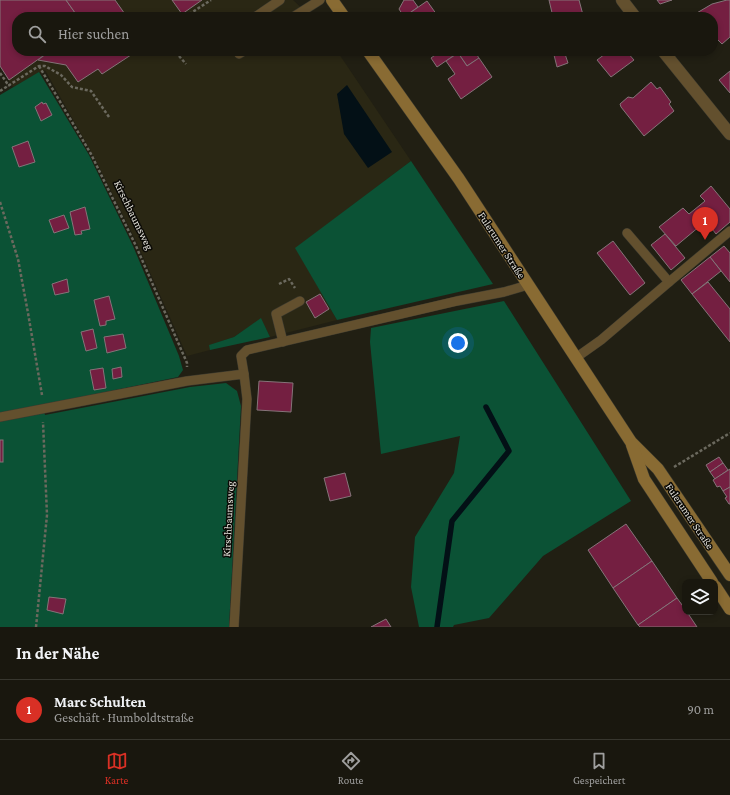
<!DOCTYPE html>
<html lang="de">
<meta charset="utf-8">
<style>
:root{--surface:#19170e;--page:#26241c;--text:#f1f3f6;--muted:#9f9f9e;--line:#37362e;--accent:#d93025}
body{margin:0;font-family:"Crimson Pro",serif;background:var(--page);color:var(--text)}
.controls{position:absolute;right:12px;bottom:12px;display:grid;overflow:hidden;border-radius:8px;box-shadow:0 2px 6px #0003}
.controls button{width:36px;height:36px;display:grid;place-items:center;padding:0;border:0;border-bottom:1px solid var(--line);background:var(--surface);color:var(--text);font:20px sans-serif}
.you{position:absolute;left:458px;top:343px;width:14px;height:14px;margin:-10px;border:3px solid #fff;border-radius:50%;background:#1a73e8;box-shadow:0 0 0 6px #1a73e833}
.badge{display:grid;place-items:center;width:26px;height:26px;border-radius:50%;background:var(--accent);color:#fff;font-size:13px;font-weight:700}
.pin{position:absolute;translate:-50% -33px;filter:drop-shadow(0 1px 2px #0008)}
.pin::after{content:'';position:absolute;top:21px;width:14px;height:12px;background:inherit;clip-path:polygon(0 0,100% 0,50% 100%)}
.list{margin:0;padding:0;list-style:none}
h2{display:flex;justify-content:space-between;align-items:center;height:52px;margin:0;padding:0 16px;font-size:17px}
h2 small{font-size:13px;font-weight:400;color:var(--muted)}
.list li{display:grid;grid-template-columns:26px 1fr auto;gap:12px;align-items:center;box-sizing:border-box;height:60px;padding:0 16px;border-top:1px solid var(--line)}
.list b{display:block;font-size:15px;white-space:nowrap}
.list p{margin:0;font-size:13px;white-space:nowrap;color:var(--muted)}
.list em{font-size:13px;font-style:normal;color:var(--muted)}
.icon{flex:none;width:22px;height:22px;fill:none;stroke:currentColor;stroke-width:2;stroke-linecap:round;stroke-linejoin:round}
.map{position:relative;flex:none;width:730px;height:627px;overflow:hidden}
.search{position:absolute;background:var(--surface);box-shadow:0 2px 6px #0003;left:12px;right:12px;top:12px;height:44px;display:flex;align-items:center;gap:10px;box-sizing:border-box;padding:0 14px;border-radius:16px;color:var(--muted);font-size:15px}
.sheet{height:112px;background:var(--surface)}
nav{display:flex;justify-content:space-around;align-items:center;box-sizing:border-box;height:56px;border-top:1px solid var(--line);background:var(--surface);font-size:11px;color:var(--muted)}
nav a{display:grid;justify-items:center;gap:2px}
nav .on{color:var(--accent)}
.map>svg:first-child{display:block}
</style>
<div class="map">
<svg width="730" height="627" viewBox="0 0 730 627">
<rect width="100%" height="100%" fill="#211f13"/>
<path fill="#2a2714" d="M0,0H293L311,17H17V51H337L411,161L296,248L337,320L270,337L261,319L234,337L210,345V350L187,356L137,243L93,155L45,70L13,87L0,66Z"/>
<g fill="#0b5235">
<path d="M39,72L89,155L133,246L179,356L183,370L178,377L43,405L45,415L190,387L226,383L237,391L241,406L229,627H0V95Z"/>
<path d="M411,161L493,284L337,320L295,248Z"/>
<path d="M504,301L631,501L543,556L489,618L454,625L453,627H419L411,587L415,537L454,473L460,436L381,454L370,342L371,328Z"/>
<path d="M261,318L270,337L210,350L209,345L234,337Z"/>
</g>
<path fill="#031016" d="M347,85L392,152L368,168L344,134L337,94Z"/>
<g fill="none" stroke-linecap="round" stroke-linejoin="round">
<path stroke="#031016" stroke-width="5.5" d="M437,627L452,521L509,451L486,407"/>
</g>
<g fill="#741f41" stroke="#857479">
<path d="M0,0H66L78,17H17V51H50L9,80L0,66Z"/>
<path d="M66,0H115L127,17H78Z"/>
<path d="M172,0H202L182,14Z"/>
<path d="M404,0H413L418,7L404,17L399,9Z"/>
<path d="M549,0H579L583,15L574,17H553Z"/>
<path d="M657,0H672L660,4Z"/>
<path d="M727,0H730V37L722,44L717,39L713,42V17H690L712,4Z"/>
<path d="M427,1L437,15L435,17H404Z"/>
<path d="M50,51H137L102,74L98,69L78,82L66,65L38,60Z"/>
<path d="M441,51H450L453,56L437,67L431,58Z"/>
<path d="M463,51H474L479,58L467,66L459,54Z"/>
<path d="M553,51H564L568,63L557,67Z"/>
<path d="M570,51H582V52L571,55Z"/>
<path d="M609,51H626L634,60L611,77L597,60Z"/>
<path d="M458,53L467,66L479,58L492,77L461,99L448,79L455,74L446,61Z"/>
<path d="M730,71V93L719,80Z"/>
<path d="M651,82L657,89L660,87L671,102L669,104L674,111L644,136L621,107L620,104L628,97L633,98Z"/>
<path d="M42,102L43,104L46,103L52,115L41,121L35,107Z"/>
<path d="M28,141L35,162L19,167L12,147Z"/>
<path d="M711,186L730,209V222L716,234L706,221L676,246L659,227L683,208L689,214L705,201L700,196Z"/>
<path d="M85,207L90,229L81,231L82,234L75,235L70,212Z"/>
<path d="M64,215L69,228L54,233L49,220Z"/>
<path d="M665,234L685,258L671,270L651,245Z"/>
<path d="M613,241L645,283L630,295L597,253Z"/>
<path d="M724,246L730,253V282L710,257Z"/>
<path d="M710,257L721,271L692,294L681,280Z"/>
<path d="M67,279L69,292L55,295L52,284Z"/>
<path d="M708,282L730,309V342L692,294Z"/>
<path d="M320,294L329,309L315,318L306,302Z"/>
<path d="M109,296L115,319L106,321V325L100,326L94,300Z"/>
<path d="M93,329L97,348L86,351L81,332Z"/>
<path d="M123,334L126,348L107,353L104,337Z"/>
<path d="M121,367L122,377L113,379L112,369Z"/>
<path d="M103,368L106,388L94,390L90,370Z"/>
<path d="M259,381L293,383L291,412L257,410Z"/>
<rect x="0" y="440" width="3" height="22"/>
<path d="M719,457L723,463L710,472L706,465Z"/>
<path d="M723,463L728,470L715,479L710,472Z"/>
<path d="M730,469V487L723,491L720,486L717,487L713,480Z"/>
<path d="M345,473L351,496L330,501L324,478Z"/>
<path d="M730,487V504H729L725,498L727,497L723,491Z"/>
<path d="M626,524L652,561L613,588L588,550Z"/>
<path d="M652,561L677,598L638,625L613,588Z"/>
<path d="M49,597L66,599L63,614L47,610Z"/>
<path d="M677,598L685,609V612H687L697,627H640L638,625Z"/>
<path d="M386,619L391,627H371Z"/>
</g>
<g fill="none" stroke-linecap="round" stroke-linejoin="round">
<g stroke="#3c3a2f" stroke-width="10">
<g id="lane">
<path d="M255,17L280,0"/>
<path d="M293,17L320,0"/>
<path d="M239,54L244,51"/>
<path d="M669,282L730,231"/>
<path d="M283,342L276,314L300,301"/>
<path d="M577,357L601,340L669,282L627,233"/>
<path d="M244,374L241,356L247,350L457,301L504,292L528,285"/>
<path d="M0,417L187,381L244,374L247,399L234,627"/>
</g>
</g>
<g stroke="#3c3a2f" stroke-width="13">
<g id="street">
<path d="M622,0L635,17"/>
<path d="M663,51L730,134"/>
</g>
</g>
<g stroke="#3c3a2f" stroke-width="13">
<g id="secondary">
<path d="M332,0L344,17"/>
<path d="M368,51L459,179L631,442L658,469L730,575"/>
<path d="M632,445L644,479L712,582"/>
<path d="M715,586L730,609"/>
</g>
</g>
<g stroke="#6b695e" stroke-width="2.5" stroke-dasharray="3 2" stroke-linecap="butt">
<path d="M185,17L211,0"/>
<path d="M179,56L186,64"/>
<path d="M39,66L91,154L136,246L187,363V367"/>
<path d="M0,73L9,86"/>
<path d="M0,91L39,66H45L61,75L72,87L91,91L109,117"/>
<path d="M0,202L18,259L28,313L42,395"/>
<path d="M279,284L289,279L295,288"/>
<path d="M674,467L730,433"/>
<path d="M36,627L47,515L43,422"/>
</g>
<use href="#lane" stroke="#63502e" stroke-width="9"/>
<use href="#street" stroke="#63502e" stroke-width="12"/>
<use href="#secondary" stroke="#896b33" stroke-width="12"/>
</g>
<g text-anchor="middle" stroke-width="3" stroke-linejoin="round" paint-order="stroke">
<g font-size="11" fill="#e3e1d9" stroke="#0a0905">
<text transform="translate(134 215) rotate(64)" y="4">Kirschbaumsweg</text>
<text transform="translate(502 245) rotate(57)" y="4">Fulerumer Straße</text>
<text transform="translate(690 516) rotate(56)" y="4">Fulerumer Straße</text>
<text transform="translate(228 519) rotate(-87)" y="4">Kirschbaumsweg</text>
</g>
</g>
</svg>
<div class="controls">
<button><svg class="icon" aria-label="layers" viewBox="0 0 24 24"><path d="M12 4l9 5-9 5-9-5zM3 14l9 5 9-5"/></svg></button>
</div>
<div class="you"></div>
<div class="pin badge" style="left:705px;top:240px">1</div>
<div class="search"><svg class="icon" aria-label="search" viewBox="0 0 24 24"><circle cx="10" cy="10" r="6"/><path d="M15 15l6 6"/></svg>Hier suchen</div>
</div>
<section class="sheet">
<h2>In der Nähe<small></small></h2>
<ul class="list">
<li><span class="badge">1</span><div><b>Marc Schulten</b><p>Geschäft · Humboldtstraße</p></div><em>90 m</em></li>
</ul>
</section>
<nav>
<a class="on"><svg class="icon" aria-label="map" viewBox="0 0 24 24"><path d="M3 6l6-2 6 2 6-2v14l-6 2-6-2-6 2zM9 4v14M15 6v14"/></svg>Karte</a>
<a><svg class="icon" aria-label="directions" viewBox="0 0 24 24"><path d="M12 3l9 9-9 9-9-9zM9 14v-3h6M13 9l2 2-2 2"/></svg>Route</a>
<a><svg class="icon" aria-label="saved" viewBox="0 0 24 24"><path d="M7 4h10v16l-5-4-5 4z"/></svg>Gespeichert</a>
</nav>
